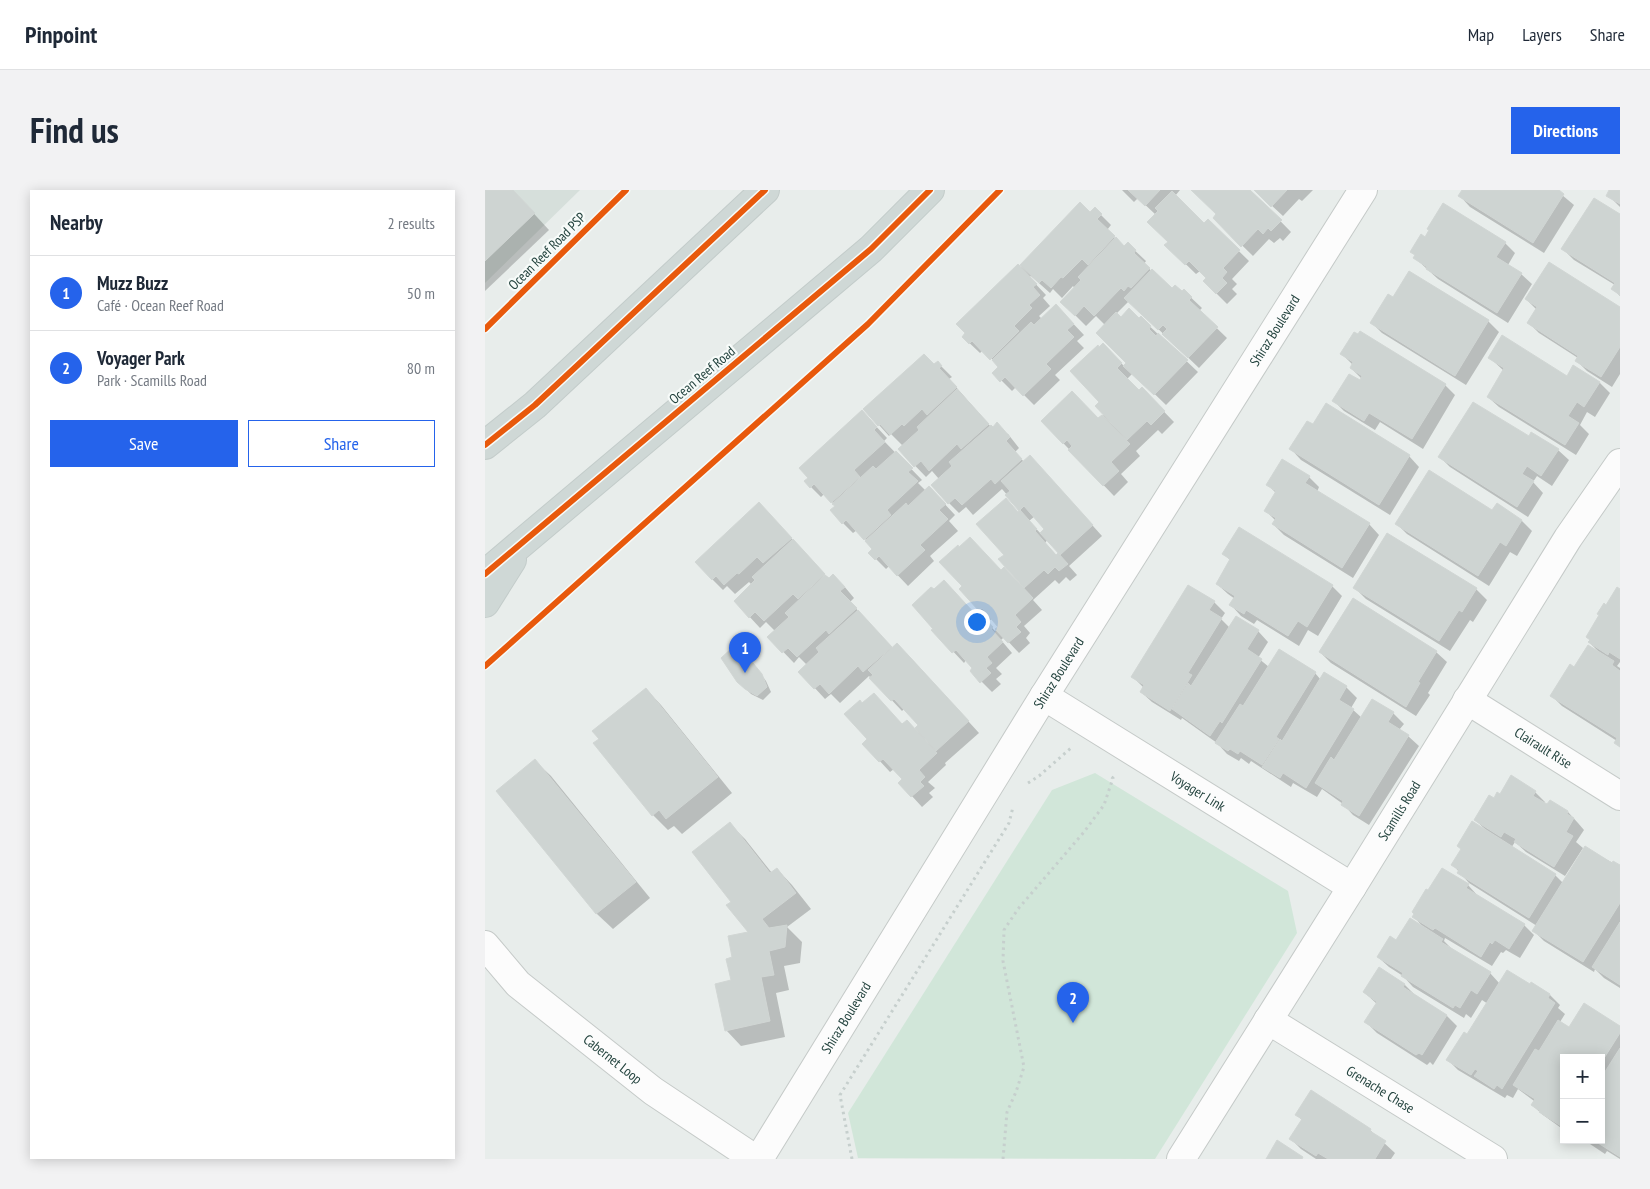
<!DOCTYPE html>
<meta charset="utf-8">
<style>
:root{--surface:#fff;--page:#f2f2f3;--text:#1f2937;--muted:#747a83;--line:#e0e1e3;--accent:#2563eb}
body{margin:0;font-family:"PT Sans Narrow",sans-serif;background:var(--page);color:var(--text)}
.controls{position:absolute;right:15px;bottom:15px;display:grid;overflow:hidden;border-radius:0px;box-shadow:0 2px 12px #0003}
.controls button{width:45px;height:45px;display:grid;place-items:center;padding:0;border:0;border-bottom:1px solid var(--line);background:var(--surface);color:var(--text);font:25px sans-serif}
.you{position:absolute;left:491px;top:431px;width:18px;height:18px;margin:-12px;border:4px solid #fff;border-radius:50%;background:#1a73e8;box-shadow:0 0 0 8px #1a73e833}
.badge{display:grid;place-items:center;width:32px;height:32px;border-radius:50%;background:var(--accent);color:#fff;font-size:16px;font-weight:700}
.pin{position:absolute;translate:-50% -41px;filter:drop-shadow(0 1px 2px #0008)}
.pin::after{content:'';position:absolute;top:26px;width:18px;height:15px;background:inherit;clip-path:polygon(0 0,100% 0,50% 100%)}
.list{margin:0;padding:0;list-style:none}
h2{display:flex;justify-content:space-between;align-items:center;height:65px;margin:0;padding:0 20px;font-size:21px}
h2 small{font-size:16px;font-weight:400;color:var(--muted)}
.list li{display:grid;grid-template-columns:32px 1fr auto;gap:15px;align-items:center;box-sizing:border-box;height:75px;padding:0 20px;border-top:1px solid var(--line)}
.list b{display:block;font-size:19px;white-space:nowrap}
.list p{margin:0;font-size:16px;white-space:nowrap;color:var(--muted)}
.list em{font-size:16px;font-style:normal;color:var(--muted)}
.actions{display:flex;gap:10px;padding:15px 20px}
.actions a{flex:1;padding:11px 0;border:1px solid var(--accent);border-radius:0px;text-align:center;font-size:18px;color:var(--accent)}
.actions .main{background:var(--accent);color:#fff}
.map{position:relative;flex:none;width:1135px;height:969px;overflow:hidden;border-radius:0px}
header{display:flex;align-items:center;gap:30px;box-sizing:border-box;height:70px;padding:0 25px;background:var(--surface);border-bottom:1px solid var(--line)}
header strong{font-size:24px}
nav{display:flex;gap:28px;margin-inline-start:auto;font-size:18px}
.intro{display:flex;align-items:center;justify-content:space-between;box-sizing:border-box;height:120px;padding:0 30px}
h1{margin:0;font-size:35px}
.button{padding:12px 22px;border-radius:0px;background:var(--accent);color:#fff;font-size:18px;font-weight:700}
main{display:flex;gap:30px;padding:0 30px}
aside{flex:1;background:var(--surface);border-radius:0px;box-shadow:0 2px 12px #0003}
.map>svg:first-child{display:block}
</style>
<header>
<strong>Pinpoint</strong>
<nav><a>Map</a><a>Layers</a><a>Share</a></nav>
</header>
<div class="intro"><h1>Find us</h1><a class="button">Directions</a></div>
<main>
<aside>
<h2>Nearby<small>2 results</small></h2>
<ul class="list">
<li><span class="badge">1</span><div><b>Muzz Buzz</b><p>Café · Ocean Reef Road</p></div><em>50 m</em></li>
<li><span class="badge">2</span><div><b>Voyager Park</b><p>Park · Scamills Road</p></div><em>80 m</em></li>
</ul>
<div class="actions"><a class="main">Save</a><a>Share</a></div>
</aside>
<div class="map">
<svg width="1135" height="969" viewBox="0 0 1135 969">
<rect width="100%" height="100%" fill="#e8edeb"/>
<path fill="#d6dfdb" d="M0,0H95L0,93Z"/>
<path fill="#d1e6d9" d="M610,583L803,701L812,743L670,969L373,968L363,923L567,600Z"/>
<g fill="#0003" fill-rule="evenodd">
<path d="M0,0H27L64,40L0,101Z"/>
<path d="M637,0H695L690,6L719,34L723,31L764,71L747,89L752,94L747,99L752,104L742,114L719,91L723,88L715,81L711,84L681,55L684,52L671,25L653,8L649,12Z"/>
<path d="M708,0H765L806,42L798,51L795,48L789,53L784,49L768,66L729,28L733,24Z"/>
<path d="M770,0H828L817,11L814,9L798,26Z"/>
<path d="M979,0H1071L1089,15L1059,63L985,17L975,6Z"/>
<path d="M1126,0H1135V17L1123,5Z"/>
<path d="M595,14L605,24L610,19L626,35L622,40L639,57L643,54L661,71L659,74L687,100L697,103L699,101L717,118L714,121L742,148L714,178L644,111L631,124L636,128L654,130L656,128L713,182L681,215L648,183L642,189L654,201L657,199L689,232L677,244L673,240L651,261L655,266L636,284L643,292L629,306L557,231L613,230L620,224L616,212L615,158L618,155L639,176L643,173L620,135L611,126L601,136L577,112L590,99L588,96L577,108L568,99L565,103L546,86L544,87L561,105L558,108L565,116L554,126L557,129L581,126L599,145L592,151L599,158L570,185L575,190L549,215L531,197L527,201L509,183L515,177L498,160L495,163L478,147L535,78Z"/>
<path d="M1135,25V106L1128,99L1130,95L1089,70L1078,59Z"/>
<path d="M941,48L1020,53L1030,63L1023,75L1036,84L1047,94L1023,133L953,89L930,68Z"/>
<path d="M924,83L1003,131L1014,142L981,195L897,143L886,132L908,109Z"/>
<path d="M1041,109L1135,118V184L1127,197L1102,181L1092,171L1093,168L1054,143L1044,133L1052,120Z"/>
<path d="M874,146L960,195L970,205L938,259L895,232L890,240L859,221L849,211L877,189L866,178L868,175L857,164Z"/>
<path d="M1005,168L1082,187L1089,177L1115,193L1125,203L1110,227L1102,222L1095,235L1104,244L1091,265L1014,217L1003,207L1019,181Z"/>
<path d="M453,173L467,187L464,189L506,237L523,244L534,258L530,262L539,272L555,277L617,346L584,376L592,385L585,391L581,387L574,394L570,390L548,410L557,420L539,436L545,443L541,448L545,453L534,463L519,447L516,450L527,463L511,478L517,484L511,489L516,494L507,502L486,481L488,478L481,470L479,473L448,440L494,424L510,441L515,437L508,428L505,430L495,420L516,381L534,394L535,392L521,365L534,323L536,321L517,299L488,325L481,317L474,323L464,313L454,289L447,281L441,287L414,259L418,256L406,244L404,246L394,235ZM550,326L561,339L556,344L544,331ZM563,349L575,362L572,366L560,353Z"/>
<path d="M387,232L402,248L399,251L437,290L433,293L441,301L455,309L470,325L464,331L473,341L445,366L449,371L423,396L404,376L401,379L385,363L389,359L372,340L368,343L358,333L351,316L339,304L336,307L326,297Z"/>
<path d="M1044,248L1073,260L1084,270L1067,296L1052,286L1048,292L1058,303L1043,327L965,277L955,267Z"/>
<path d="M806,259L924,266L934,277L905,325L816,270Z"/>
<path d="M824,287L834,297L832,302L884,334L894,345L868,388L799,345L788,334L791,331L780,320L791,303L783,295Z"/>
<path d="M1012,315L1037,331L1047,341L1032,366L1025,362L1004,396L922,344L911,333L1008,321Z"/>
<path d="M284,324L344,389L359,396L369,408L365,412L408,459L423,465L494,543L460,573L461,575L443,592L450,598L444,603L448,607L437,617L415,593L419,589L409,579L405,582L379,554L383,550L378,514L430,540L435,535L419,519L417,521L384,486L355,513L346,504L340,509L315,482L322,475L314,467L309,473L284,447L290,441L281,432L275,438L250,411L267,395L264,392L250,404L242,396L238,400L227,389Z"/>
<path d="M903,345L991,399L1002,410L988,432L985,430L965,461L881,409L870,398Z"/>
<path d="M739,364L847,396L857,406L833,446L823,440L814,456L772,430L769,434L756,426L746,415L750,409L743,404L732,394L746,371Z"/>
<path d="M1135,401V472L1132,476L1135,478V557L1131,553L1132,551L1077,516L1067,506L1090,479L1114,462L1104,452L1121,416Z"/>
<path d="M868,409L951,462L962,472L943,503L945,505L931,526L846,473L835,462Z"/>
<path d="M729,412L740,423L736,429L745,438L773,441L783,452L773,468L784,477L830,483L836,490L861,497L872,508L866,518L877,528L908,523L919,534L914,540L923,546L934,556L884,635L868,625L858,614L837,599L832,607L808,593L806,597L766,571L764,574L756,568L754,571L742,564L732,553L697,528L696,530L667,512L656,502L659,498L647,486Z"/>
<path d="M268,474L281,491L286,502L278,510L266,504L258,496Z"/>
<path d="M161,499L176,515L247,603L197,644L189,636L183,640L168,625L116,549Z"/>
<path d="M50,571L66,586L165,708L128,739L112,724L12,601Z"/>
<path d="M1050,602L1060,612L1059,614L1083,622L1093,633L1099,640L1091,652L1098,658L1080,686L1041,662L1030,652L1026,658L1070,685L1078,693L1101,658L1135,677V798L1119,788L1110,779L1109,782L1059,751L1049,741L1052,736L984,693L967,674L1000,639L990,630L1009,610L1015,606Z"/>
<path d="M245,634L260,649L287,683L292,679L307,695L326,719L302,737L317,752L315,773L299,776L304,800L291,803L300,847L256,856L241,840L249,768L265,743L247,712Z"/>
<path d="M983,695L993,706L1039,735L1049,745L1035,768L1021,760L1018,763L1016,762L1007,776L960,748L959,751L969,761L1005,783L1015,794L1045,795L1047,793L1065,805L1075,815L1073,818L1080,824L1075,832L1085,838L1135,837V969L1122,961L1120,964L1099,950H1116V868H1079V940L1058,925L1047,915L1049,911L1033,899L1028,908L1022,905L1020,908L973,880L963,870L983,846L1003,814L997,810L986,828L981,824L979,828L928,797L918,786L904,777L893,767L911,752L939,738L929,727Z"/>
<path d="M919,794L930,805L962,826L972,836L948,875L945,872L942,875L892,843L881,832L892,814L879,802Z"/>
<path d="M812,925L885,940L910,963L906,969H831L816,959L806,949L817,930Z"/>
</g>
<g fill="#ced4d2" stroke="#d1d6d4">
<path d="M0,0H28L50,23L0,71Z"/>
<path d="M643,0H675L660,16Z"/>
<path d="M706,0H765L797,30L786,41L783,38L778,44L773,39L756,57L728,28L731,24Z"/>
<path d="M769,0H802L786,17Z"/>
<path d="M977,0H1074L1079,4L1048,53L973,6Z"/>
<path d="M1124,0H1135V14L1121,6Z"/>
<path d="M687,1L719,33L723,29L755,60L738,78L742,82L737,88L742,93L731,104L718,91L721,88L704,71L700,75L679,55L683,52L662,32L673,21L670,18Z"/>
<path d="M1109,8L1135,24V105L1126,99L1130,93L1076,59Z"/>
<path d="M595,12L605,22L610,17L617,24L612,29L630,46L603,75L597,69L578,88L576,87L566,98L557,90L554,93L535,75Z"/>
<path d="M958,13L1021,52L1011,67L1037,83L1012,123L941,79L942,77L928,68L930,65L925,62L936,44L940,47L944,40L942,39Z"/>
<path d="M631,47L639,56L643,52L651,60L649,63L665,78L646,98L643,96L639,101L636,98L609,126L599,116L590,126L575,112L596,90L593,87Z"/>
<path d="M1064,72L1135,117V157L1116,187L1090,171L1093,166L1042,133L1052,117L1040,109Z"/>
<path d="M533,74L552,94L548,97L555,105L544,115L547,118L529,136L534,141L505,170L487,151L484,154L477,147L480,143L471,134Z"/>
<path d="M667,79L687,98L690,95L697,101L699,99L707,107L704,110L733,137L703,168L677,144L682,139L678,135L673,140L639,108Z"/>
<path d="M924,81L1004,130L970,186L885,133L903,104L908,107Z"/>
<path d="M571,114L589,134L582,140L589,147L561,174L566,179L538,206L520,187L515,192L507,183L513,177L507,170L546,132L549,135Z"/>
<path d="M644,118L654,128L656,126L666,136L664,139L671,146L673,143L703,170L669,205L638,176L641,173L611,143L631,122L636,127Z"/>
<path d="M875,141L961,194L927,249L884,223L879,231L847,211L864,184L875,190L877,186L865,178L868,172L855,164L869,142L873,144Z"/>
<path d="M1017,145L1082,186L1088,175L1115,192L1099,217L1092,212L1083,226L1094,233L1080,255L1002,207L1019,178L1003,168Z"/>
<path d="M618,153L637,173L632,178L654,200L657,197L680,221L666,235L662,231L642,250L610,216L614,212L585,181L613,155L614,157Z"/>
<path d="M439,164L449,174L453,171L457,176L454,178L472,197L442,225L437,219L419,236L417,234L405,245L395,234L393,236L378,219Z"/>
<path d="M472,199L504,234L476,259L472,254L444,281L436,271L429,277L413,259L434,240L432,237Z"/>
<path d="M587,201L613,228L617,225L645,254L626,272L634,281L618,296L583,260L587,256L582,250L578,254L556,231Z"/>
<path d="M988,212L1044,246L1046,242L1074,259L1056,286L1042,276L1037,284L1049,291L1032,317L953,267Z"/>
<path d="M841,213L925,265L894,315L804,259L822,231L828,234Z"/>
<path d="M377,220L392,237L389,240L400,252L369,280L375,287L346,313L329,294L325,298L319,291L323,288L314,278Z"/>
<path d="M512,232L525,247L521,251L537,269L510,294L506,289L477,315L470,308L463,314L446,295L467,276L464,272L506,235L508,237Z"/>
<path d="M411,261L428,278L423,282L433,291L402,320L406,325L379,350L361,330L357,334L345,320L350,316L347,314L388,276L391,279Z"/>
<path d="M545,265L608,335L575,365L555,343L559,339L539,316L534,321L520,305L525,301L516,291Z"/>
<path d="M797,269L825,286L820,293L885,333L857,378L787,334L791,328L779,321L791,301L781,295Z"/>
<path d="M944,280L1007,320L1012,313L1037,330L1021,356L1015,352L993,386L910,334Z"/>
<path d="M444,296L461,314L454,320L463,329L435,355L440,360L412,386L394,366L390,370L383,363L387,359L380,351L421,313L423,316Z"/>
<path d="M521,308L533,322L535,320L552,339L550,341L571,365L573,363L583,374L574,381L570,377L563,384L559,380L539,398L513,369L519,365L491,334Z"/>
<path d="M274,312L307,348L278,373L272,367L254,384L252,383L239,395L231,386L227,390L210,372Z"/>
<path d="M754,337L848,395L822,437L813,431L803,446L761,420L759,424L744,415L750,406L731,394L745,369L737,364Z"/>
<path d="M902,343L992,398L977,422L974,420L954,451L868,398Z"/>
<path d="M485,347L516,380L519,377L548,408L530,425L536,432L531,437L536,442L523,453L510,439L513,437L497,418L494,421L474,399L477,396L454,372L473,355L474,357Z"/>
<path d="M308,349L340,384L313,409L308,404L279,431L270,422L264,428L249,411L270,390L267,387Z"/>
<path d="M348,384L360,397L355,401L372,418L344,444L341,440L312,467L303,458L297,463L282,447L304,427L300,423L340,385L344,388Z"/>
<path d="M459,390L491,425L494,422L508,437L506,439L518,452L502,467L507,473L501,478L506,483L495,493L485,481L487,478L471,460L467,463L446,440L448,439L427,415L446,397L449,399Z"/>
<path d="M703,395L730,411L724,420L737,428L703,483L707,485L685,521L655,502L659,495L646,487Z"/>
<path d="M1132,397L1135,399V469L1124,462L1123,465L1103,452L1105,450L1101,447L1114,425L1112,424L1119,413L1121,415Z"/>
<path d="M868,408L952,461L933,492L935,493L921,517L834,462Z"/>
<path d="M373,420L407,457L378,482L373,476L344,504L335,494L329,499L313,482L334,462L331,458Z"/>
<path d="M751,426L774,440L762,459L777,469L737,533L735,531L725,546L687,519L703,493L706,496Z"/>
<path d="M412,453L484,531L451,561L430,538L433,535L409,509L406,511L384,488L388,485L383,480Z"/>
<path d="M1103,455L1129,471L1127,475L1135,481V557L1129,553L1132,548L1065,506L1085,474L1089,477Z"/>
<path d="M247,458L268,473L277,484L282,497L272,506L260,499L252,492L236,468Z"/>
<path d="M794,459L831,482L791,547L794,549L777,575L755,561L753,564L745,559L743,561L730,553L755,514L758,516Z"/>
<path d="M839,482L862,496L854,510L869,519L821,598L798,583L795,588L777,577L795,549L797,551Z"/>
<path d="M161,498L233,587L181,629L174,620L167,626L108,553L114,549L107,541Z"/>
<path d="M389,503L417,534L422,530L452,563L434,580L440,587L435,592L439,596L426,607L413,593L417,589L398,569L394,572L377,554L382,549L359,524L375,510L377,513Z"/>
<path d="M887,509L909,522L903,532L924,545L874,626L856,615L858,611L830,593L846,567L849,570Z"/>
<path d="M50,569L151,692L111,724L11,601Z"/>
<path d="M1026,585L1051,601L1048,606L1062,614L1065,610L1083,621L1082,624L1089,628L1081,642L1088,646L1069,677L1029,652L1031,649L1019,642L1016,647L989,630L1004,605L1009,608L1012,602L1015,604Z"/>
<path d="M987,631L1071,684L1044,728L972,683L974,680L966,675L976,659L972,656Z"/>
<path d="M245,632L285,683L292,678L311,703L277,729L284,738L302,735L300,757L284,761L289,785L276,787L285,831L240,841L230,794L246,790L241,769L247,767L243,746L263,742L241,715L246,712L207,662Z"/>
<path d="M1100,656L1127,673L1128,671L1135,675V713L1098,772L1047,741Z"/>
<path d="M957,678L984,694L981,698L1040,734L1024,759L1010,750L1007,754L1005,752L996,767L950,738L948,740L927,727L929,724L927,722L941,699L943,700Z"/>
<path d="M925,728L958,749L956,752L1006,782L992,804L986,800L975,818L970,815L968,818L916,786L918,783L892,767L905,746L911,750Z"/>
<path d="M1135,732V795L1107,777Z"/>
<path d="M894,777L920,794L918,797L962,825L937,865L934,863L931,865L879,832L892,812L878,802Z"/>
<path d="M1022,780L1045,794L1046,792L1065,804L1063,808L1070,813L1017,899L1012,895L1009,899L989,886L993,881L990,879L986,885L961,870L979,842L982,844Z"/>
<path d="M1099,813L1135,836V843L1116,873V868H1079V938L1054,922L1055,921L1046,915L1050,909L1028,895L1050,859L1054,861L1073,830L1084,837Z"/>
<path d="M1135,858V967L1113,953L1116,950L1117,947L1116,888Z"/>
<path d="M826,900L886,939L885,941L901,951L890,969H843L833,963L831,966L804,949L817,929L810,925Z"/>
<path d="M792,950L818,967L817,969H781Z"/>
</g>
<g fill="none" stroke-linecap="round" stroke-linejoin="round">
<g stroke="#c5cac8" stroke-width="30">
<g id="minor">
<path id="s1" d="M559,506L867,697"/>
<path id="s2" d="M982,510L1135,606"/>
<path id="s3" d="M0,755L33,794L168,901L270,969"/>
<path id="s4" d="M783,830L1008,969"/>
<path id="s5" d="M274,969L559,506L878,0"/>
<path id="s6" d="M696,969L867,697L1083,348L1135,273"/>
</g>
</g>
<g stroke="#c3ccca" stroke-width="30">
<g id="major">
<path d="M0,255L50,215L280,0"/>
<path d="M0,384L386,59L445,0"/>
<path d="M0,413L27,370"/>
</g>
</g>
<g stroke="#c6cfcd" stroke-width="3" stroke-dasharray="2.5 4" stroke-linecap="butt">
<path d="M543,593L554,586L586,558"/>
<path d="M367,969L355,905L524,633L528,617"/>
<path d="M518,969L522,922L531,902L539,877L518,771L519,740L533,719L599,642L619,615L628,588L625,586"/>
</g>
<use href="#minor" stroke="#fcfcfc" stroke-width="28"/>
<use href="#major" stroke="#cfd8d6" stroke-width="28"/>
<g stroke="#f7fbf9" stroke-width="9">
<g id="cycleway">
<path d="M0,139L141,0"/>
<path d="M0,255L50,215L280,0"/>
<path d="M0,384L386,59L445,0"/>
<path d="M0,476L383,134L515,0"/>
</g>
</g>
<use href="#cycleway" stroke="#e8590c" stroke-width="6"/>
</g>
<g text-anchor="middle" stroke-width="4.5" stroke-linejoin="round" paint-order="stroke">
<g font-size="14" fill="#23433e" stroke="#f7fbf9">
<text transform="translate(62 61) rotate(-45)" y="5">Ocean Reef Road PSP</text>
<text dy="5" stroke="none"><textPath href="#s5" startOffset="976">Shiraz Boulevard</textPath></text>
<text transform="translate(217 185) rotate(-40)" y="5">Ocean Reef Road</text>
<text dy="5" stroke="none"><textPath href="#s5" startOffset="571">Shiraz Boulevard</textPath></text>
<text dy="5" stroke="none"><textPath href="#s2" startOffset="90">Clairault Rise</textPath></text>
<text dy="5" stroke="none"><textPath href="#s1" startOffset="181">Voyager Link</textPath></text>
<text dy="5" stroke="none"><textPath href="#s6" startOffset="411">Scamills Road</textPath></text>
<text dy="5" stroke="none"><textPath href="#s5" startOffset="166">Shiraz Boulevard</textPath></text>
<text dy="5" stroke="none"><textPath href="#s3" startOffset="172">Cabernet Loop</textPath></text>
<text dy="5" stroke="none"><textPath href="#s4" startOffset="132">Grenache Chase</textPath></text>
</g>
</g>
</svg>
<div class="controls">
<button>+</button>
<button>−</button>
</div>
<div class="you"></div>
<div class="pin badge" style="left:260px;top:483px">1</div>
<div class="pin badge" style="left:588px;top:833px">2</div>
</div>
</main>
